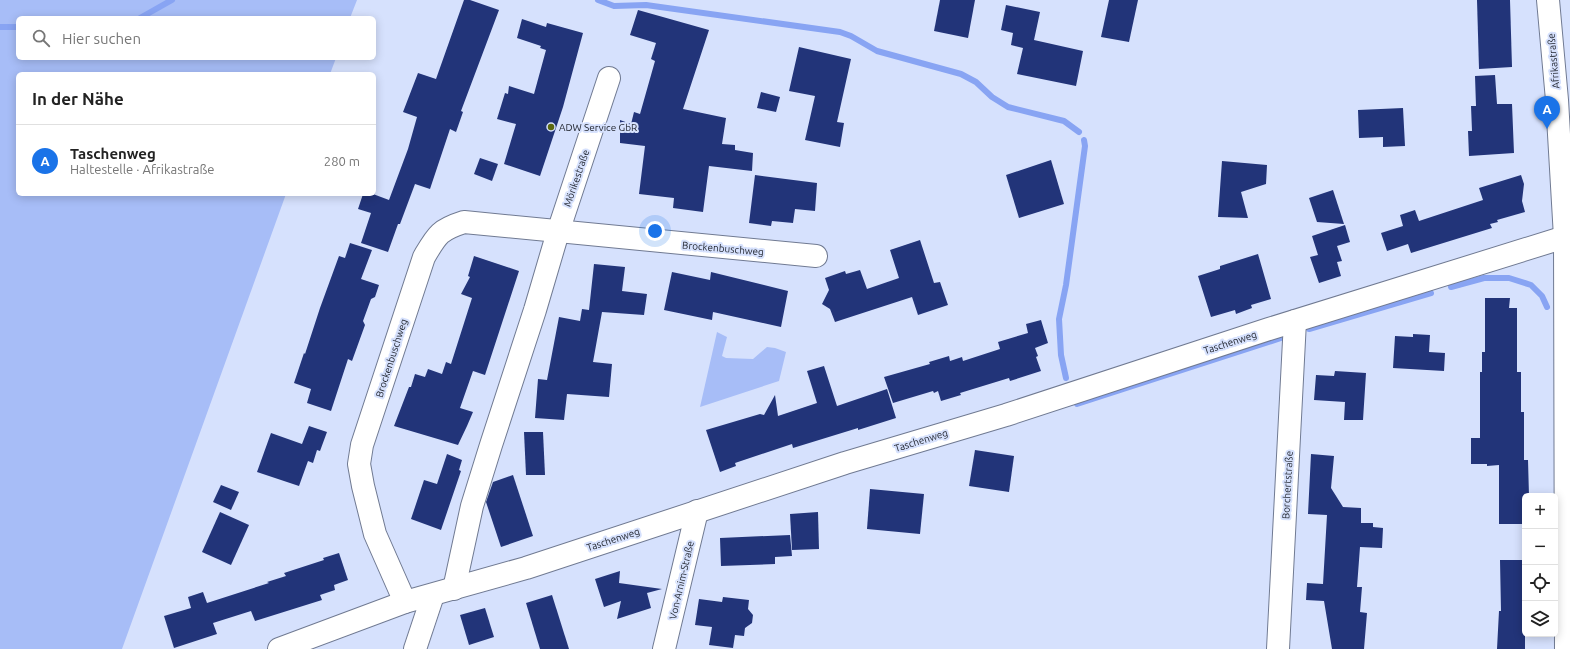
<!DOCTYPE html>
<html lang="de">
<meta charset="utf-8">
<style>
:root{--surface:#fff;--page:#f2f2f2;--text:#222;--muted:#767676;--line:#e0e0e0;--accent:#1a73e8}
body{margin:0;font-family:Ubuntu,sans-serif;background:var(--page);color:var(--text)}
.controls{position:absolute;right:12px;bottom:12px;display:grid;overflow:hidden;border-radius:6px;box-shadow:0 2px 10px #0003}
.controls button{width:36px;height:36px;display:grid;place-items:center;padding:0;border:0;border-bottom:1px solid var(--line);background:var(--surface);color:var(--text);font:20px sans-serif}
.you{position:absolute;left:655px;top:231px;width:14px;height:14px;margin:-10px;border:3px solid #fff;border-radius:50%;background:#1a73e8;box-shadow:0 0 0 6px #1a73e833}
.badge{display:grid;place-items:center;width:26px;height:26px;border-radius:50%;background:var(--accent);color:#fff;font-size:13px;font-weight:700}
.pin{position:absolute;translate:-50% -33px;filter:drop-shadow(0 1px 2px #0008)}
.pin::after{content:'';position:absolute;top:21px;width:14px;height:12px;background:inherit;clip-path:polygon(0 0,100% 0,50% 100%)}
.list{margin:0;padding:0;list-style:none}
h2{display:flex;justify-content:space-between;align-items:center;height:52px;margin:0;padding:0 16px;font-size:17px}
h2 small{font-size:13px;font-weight:400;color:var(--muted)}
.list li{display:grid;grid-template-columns:26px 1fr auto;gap:12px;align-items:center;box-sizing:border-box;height:72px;padding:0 16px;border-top:1px solid var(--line)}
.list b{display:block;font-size:15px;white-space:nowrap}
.list p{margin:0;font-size:13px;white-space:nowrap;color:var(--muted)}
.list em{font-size:13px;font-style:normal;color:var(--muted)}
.icon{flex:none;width:22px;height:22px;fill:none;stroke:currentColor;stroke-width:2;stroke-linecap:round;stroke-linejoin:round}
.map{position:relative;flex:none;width:1570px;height:649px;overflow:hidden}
.search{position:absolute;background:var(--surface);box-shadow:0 2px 10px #0003;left:16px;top:16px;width:360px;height:44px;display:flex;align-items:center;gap:10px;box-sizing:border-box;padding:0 14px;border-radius:6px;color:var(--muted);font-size:15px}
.panel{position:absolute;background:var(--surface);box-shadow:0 2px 10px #0003;left:16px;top:72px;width:360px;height:124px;border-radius:6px}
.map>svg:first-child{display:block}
</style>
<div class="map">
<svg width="1570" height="649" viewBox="0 0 1570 649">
<rect width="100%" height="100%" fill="#d6e1fd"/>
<g fill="#a7bdf7">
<path d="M0,0H357L350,18H18V58H336L330,74H18V194H286L122,649H0Z"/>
<path d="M717,332L727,337L722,356L726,358L753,359L767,347L775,348L786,352L779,381L700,407Z"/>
</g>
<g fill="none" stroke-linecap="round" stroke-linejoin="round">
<g stroke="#88a4f3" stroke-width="6">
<path d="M598,0L614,6L646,5L840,32L851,36L877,51L961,74L976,82L992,97L1008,107L1064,121L1079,132"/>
<path d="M140,18L172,0"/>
<path d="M0,27H18"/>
<path d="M1451,287L1484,278H1509L1531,285L1542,296L1547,307"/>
<path d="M1309,329L1431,293"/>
<path d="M1066,378L1061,355L1059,319L1066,285L1085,146L1084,140"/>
<path d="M1077,404L1284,337"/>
</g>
</g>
<g fill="#223479">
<path d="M464,0H470L499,10L461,111L463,112L456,132L450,129L430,189L415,184L400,224H398L388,252L361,243L371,213L358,209L363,194H373L389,200L408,149L417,117L403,112L418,73L436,79Z"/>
<path d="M940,0H975L968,38L934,31Z"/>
<path d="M1109,0H1138L1129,42L1101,37Z"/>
<path d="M1477,0H1510L1512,67L1479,69Z"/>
<path d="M1006,5L1040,12L1034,40L1083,51L1076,86L1017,74L1023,48L1011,45L1013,33L1001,30Z"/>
<path d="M638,10L709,30L683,109L726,118L722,144L735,145V150L753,153L752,171L709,166L703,212L673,208L674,198L639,194L645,146L620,143V120L631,124L634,112L640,114L655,61L651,59L656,43L630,35Z"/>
<path d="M522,19L546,27L547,23L583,33L563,107L540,176L504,164L516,124L497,119L505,93L508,94L509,86L534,94L546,50L540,48L541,46L517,38Z"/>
<path d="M799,47L851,59L837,122L844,123L840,147L805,140L815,96L789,91Z"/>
<path d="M1495,75L1497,104H1512L1514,153L1469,156L1468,131H1472L1471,106H1476L1475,76Z"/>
<path d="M761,92L780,97L776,112L757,108Z"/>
<path d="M1403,108L1405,146L1383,147V137L1359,138L1358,110Z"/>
<path d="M480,158L498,164L492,181L474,174Z"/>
<path d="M1051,160L1064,204L1019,218L1006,175Z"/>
<path d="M1222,161L1267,165L1266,184L1241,192L1248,218L1218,217Z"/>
<path d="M755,175L817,183L815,211L795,209L793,223L772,221L771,226L749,223Z"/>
<path d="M1521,175L1524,184L1522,201L1525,212L1497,220L1498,222L1490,224L1492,228L1411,253L1408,244L1387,251L1381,233L1403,226L1400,215L1415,210L1419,221L1483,200L1479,188Z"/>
<path d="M1333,190L1344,224L1317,222L1309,198Z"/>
<path d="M1345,225L1350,242L1337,246L1342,261L1337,262L1341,276L1319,283L1310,257L1318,255L1312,236Z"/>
<path d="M920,240L934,283L940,282L948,305L918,315L912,297L835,322L830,309L822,304L829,290L825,278L845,271L846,274L860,270L867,289L899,278L890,250Z"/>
<path d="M350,243L372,250L361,279L379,285L375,297L371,299L363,321L365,325L352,361L348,359L331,411L307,403L311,389L294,383L304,353L305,354L320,308L339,256L345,258Z"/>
<path d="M1258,254L1271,299L1251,305L1252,308L1236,314L1235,310L1211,317L1198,276L1220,269V266Z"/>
<path d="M474,256L519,271L485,375L473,371L460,408L473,412L467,426L458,445L394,426L409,387H411L415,374L425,377L428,369L442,374L446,362L451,364L472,298L461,294L470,277L468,276Z"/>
<path d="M594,264L625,267L622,291L647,294L644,315L602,312L593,362L612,364L609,397L567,394L564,420L535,418L538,379L547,380L559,317L580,321L582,309L589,310Z"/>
<path d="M672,272L710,280L711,272L788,291L781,327L713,312L712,320L664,310Z"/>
<path d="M1485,298H1510L1509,308H1517V372H1521V412H1524V460H1528L1529,496H1525V524H1499V465L1487,466V464H1471V438H1480V372H1482V352H1485Z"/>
<path d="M1041,320L1048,343L1035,348L1038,356L1036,357L1041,371L1010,381L1009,378L960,393L961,395L941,401L938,391L934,393L933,391L893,403L884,377L930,364L929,362L949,356L950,361L962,357L963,361L1000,349L998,342L1028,333L1026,324Z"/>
<path d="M1413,334L1430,335L1429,352L1445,353L1444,371L1393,368L1395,336L1413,337Z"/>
<path d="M824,366L837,406L887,389L896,418L858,430V428L793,448L792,444L735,463L736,466L720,472L706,430L760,414L764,415L775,395L778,416L817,403L807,371Z"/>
<path d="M1335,371L1366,373L1363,420H1344L1345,402L1314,400L1316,375L1334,376Z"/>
<path d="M309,426L327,432L320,451L317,450L313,463L308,461L299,486L257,472L271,433L302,444Z"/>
<path d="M524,432H543L545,475H526Z"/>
<path d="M975,450L1014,456L1009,492L969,486Z"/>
<path d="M447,454L462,460L459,470L461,471L441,530L411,519L424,480L437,484Z"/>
<path d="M1311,454L1334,456L1331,488L1343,507L1361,508V523H1373V527L1383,528L1382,548L1360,547L1357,587H1362L1360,612L1367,613L1364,649H1332L1324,601L1306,600L1307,583L1323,584L1327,515L1308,514Z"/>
<path d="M513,475L533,536L501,547L486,502L493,482Z"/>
<path d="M221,485L239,492L231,510L213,502Z"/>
<path d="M870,489L924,494L920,534L867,529Z"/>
<path d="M220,512L249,525L231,565L202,552Z"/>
<path d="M818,512L819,549L792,550L790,514Z"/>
<path d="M790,535L792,556L775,557V564L721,566L720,538Z"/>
<path d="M339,553L348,580L334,585L335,590L320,595L322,600L255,621L251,611L213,623L217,634L174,648L164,616L191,608L188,597L203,592L207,603L269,583L267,582L286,576L284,573L324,560L323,558Z"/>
<path d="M1500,560H1525V649H1497L1499,611H1501Z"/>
<path d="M620,571L619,583L662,589L647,593L651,608L617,619L621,601L604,607L595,579Z"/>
<path d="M552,595L569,649H540L526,603Z"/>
<path d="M723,597L749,600L748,609L753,615L752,623L745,628L744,636L735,635L733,648L709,645L712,627L695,625L699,599L722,602Z"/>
<path d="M485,608L494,637L469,645L460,615Z"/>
</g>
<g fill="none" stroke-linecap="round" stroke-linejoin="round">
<g stroke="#707a92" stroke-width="24">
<g id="minor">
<path d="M1548,0L1557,100L1565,237L1566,649"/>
<path d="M454,589L472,506L491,445L535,310L558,232L609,78"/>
<path d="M405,602L375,534L363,486L359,464L362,445L424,257C437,235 439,230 464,222L816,256"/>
<path d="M279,649L405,602L526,568L845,463L1006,415L1269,329L1565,237"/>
<path d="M415,649L433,595"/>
<path d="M664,649L697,511"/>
<path d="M1278,649L1295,321"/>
</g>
</g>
<use href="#minor" stroke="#fff" stroke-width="22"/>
</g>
<circle fill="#5b680f" stroke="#d6e1fd" stroke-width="1.5" cx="551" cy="127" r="4"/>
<g text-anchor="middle" stroke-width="4" stroke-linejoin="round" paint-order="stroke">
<g font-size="10" fill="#1d212a" stroke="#d6e1fd">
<text transform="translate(1553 61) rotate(-95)" y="4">Afrikastraße</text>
<text transform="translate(576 178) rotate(-71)" y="4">Mörikestraße</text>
<text transform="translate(723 248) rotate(5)" y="4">Brockenbuschweg</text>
<text transform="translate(1230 342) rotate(-18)" y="4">Taschenweg</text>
<text transform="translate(391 358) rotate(-72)" y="4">Brockenbuschweg</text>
<text transform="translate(921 440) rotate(-17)" y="4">Taschenweg</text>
<text transform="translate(1287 485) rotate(-87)" y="4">Borchertstraße</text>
<text transform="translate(613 539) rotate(-18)" y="4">Taschenweg</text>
<text transform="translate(681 580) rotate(-77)" y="4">Von-Arnim-Straße</text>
</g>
<g font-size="10" fill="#1d212a" stroke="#d6e1fd" text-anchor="start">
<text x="559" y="131">ADW Service GbR</text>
</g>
</g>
</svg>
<div class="controls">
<button>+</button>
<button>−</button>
<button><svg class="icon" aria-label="locate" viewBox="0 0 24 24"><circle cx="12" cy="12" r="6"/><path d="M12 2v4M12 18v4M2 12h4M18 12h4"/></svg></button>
<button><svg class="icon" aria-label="layers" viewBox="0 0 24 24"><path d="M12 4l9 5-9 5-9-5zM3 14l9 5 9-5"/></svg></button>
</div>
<div class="you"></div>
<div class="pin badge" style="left:1547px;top:129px">A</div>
<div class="search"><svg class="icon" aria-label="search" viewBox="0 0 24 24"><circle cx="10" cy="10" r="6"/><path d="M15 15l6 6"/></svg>Hier suchen</div>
<section class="panel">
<h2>In der Nähe<small></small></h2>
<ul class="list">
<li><span class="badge">A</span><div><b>Taschenweg</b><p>Haltestelle · Afrikastraße</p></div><em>280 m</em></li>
</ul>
</section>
</div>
